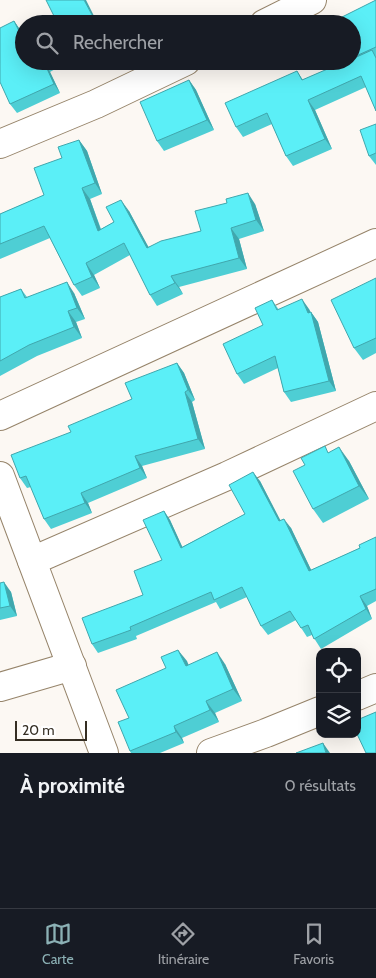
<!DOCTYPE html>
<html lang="fr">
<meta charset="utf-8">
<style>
:root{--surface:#171b24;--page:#242831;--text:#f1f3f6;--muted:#9ea1a6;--line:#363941;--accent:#8cb1b5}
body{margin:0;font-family:Cabin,sans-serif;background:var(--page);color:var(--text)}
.controls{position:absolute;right:15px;bottom:15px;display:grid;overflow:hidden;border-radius:10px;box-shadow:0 5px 20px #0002}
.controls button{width:45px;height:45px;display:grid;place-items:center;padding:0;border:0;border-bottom:1px solid var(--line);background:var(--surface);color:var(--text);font:25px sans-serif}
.scale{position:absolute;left:15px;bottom:12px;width:72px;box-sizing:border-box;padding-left:5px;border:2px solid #352e23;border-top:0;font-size:14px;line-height:18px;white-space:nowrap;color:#352e23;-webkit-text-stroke:4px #fff;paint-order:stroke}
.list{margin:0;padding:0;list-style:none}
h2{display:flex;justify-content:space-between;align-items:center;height:65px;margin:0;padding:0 20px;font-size:21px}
h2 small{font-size:16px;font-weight:400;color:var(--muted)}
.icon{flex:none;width:28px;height:28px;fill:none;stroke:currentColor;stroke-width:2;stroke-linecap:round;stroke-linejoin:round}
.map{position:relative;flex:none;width:376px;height:753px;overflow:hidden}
.search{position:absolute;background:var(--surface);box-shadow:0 5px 20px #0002;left:15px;right:15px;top:15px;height:55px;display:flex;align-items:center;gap:12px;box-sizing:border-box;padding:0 18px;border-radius:28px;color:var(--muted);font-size:19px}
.sheet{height:155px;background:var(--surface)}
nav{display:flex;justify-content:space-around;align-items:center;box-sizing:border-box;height:70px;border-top:1px solid var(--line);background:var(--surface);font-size:14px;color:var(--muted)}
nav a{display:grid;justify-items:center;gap:2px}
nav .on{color:var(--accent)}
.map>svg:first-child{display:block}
</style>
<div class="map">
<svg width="376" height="753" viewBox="0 0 376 753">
<rect width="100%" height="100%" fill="#fcf8f3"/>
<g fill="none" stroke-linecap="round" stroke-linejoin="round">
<g stroke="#96846a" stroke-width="30">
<g id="street">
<path d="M264,24L312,0"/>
<path d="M0,144L96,104L186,61"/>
<path d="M0,416L376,243"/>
<path d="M0,476L104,753"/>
<path d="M32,561L227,476L376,406"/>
<path d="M0,687L72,666"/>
<path d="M357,696L376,688"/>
<path d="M211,753L266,733L320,711"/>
</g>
</g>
<use href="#street" stroke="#fff" stroke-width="28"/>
</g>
<g fill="#4eced4">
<path d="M376,0V111L366,87L315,110L332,149L293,166L286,156L272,124L243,137L236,127L297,71L303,80L357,57Z"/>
<path d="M14,21L21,31L24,36V61H69L50,72L60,93L17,113L10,104Z"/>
<path d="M189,80L196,90L214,130L164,151L157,141Z"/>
<path d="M376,124V165L369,156Z"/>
<path d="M79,140L87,151L102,194L90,199L101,229L114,222L129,211L148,247L201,231L255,204L264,231L239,239L247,269L179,287L183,294L157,306L150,295L130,255L94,275L100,288L82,296L74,285L50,238L0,259V214L44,195L62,158Z"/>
<path d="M376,278V353L363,360L354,348Z"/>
<path d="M21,289L27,297L74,293L85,319L76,322L82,338L37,356L0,376V297Z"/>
<path d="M272,300L279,310L309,309L310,312H311L318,322L336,391L291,402L284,392L278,368L244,384L237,374L263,325Z"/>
<path d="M177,363L184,373L195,400L192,402L205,449L142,466L147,478L88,503L92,513L51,529L44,519L31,487L27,488L20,478L132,399Z"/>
<path d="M329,452L349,461L369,499L323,523L313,509Z"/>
<path d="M260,481L280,521L291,528L311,570L360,548L376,537V601L367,606L372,619L321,649L312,635L307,637L296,620L268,635L261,626L247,597L220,609L216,602L136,636L137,639L98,653L92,644L143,595L162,560L164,511L170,520L182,547L245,514Z"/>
<path d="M0,583L11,592L17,616L0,620Z"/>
<path d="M178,650L188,665L225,664L242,701L215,713L219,722L182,738L184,743L160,753H131L130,751L129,718L166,668Z"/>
</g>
<g fill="#40a7ad">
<path d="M84,0H86L98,24H97Z"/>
<path d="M14,21L21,31L24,36V41Z"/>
<path d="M44,62L50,72L60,93L54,84Z"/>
<path d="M189,80L196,90L214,130L207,120Z"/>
<path d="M308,100L315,110L332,149L325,139Z"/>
<path d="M79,140L87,151L102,194L95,183Z"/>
<path d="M82,188L90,199L105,242L98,231Z"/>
<path d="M248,193L255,204L264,231L256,220Z"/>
<path d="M121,200L129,211L155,259L147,248Z"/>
<path d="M231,228L239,239L247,269L239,258Z"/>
<path d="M86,263L94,275L100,288L92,277Z"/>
<path d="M171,276L179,287L183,294L175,283Z"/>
<path d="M67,282L74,293L85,319L77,308Z"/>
<path d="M302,299L309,309L313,317L311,312L318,322L336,391L329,381L308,313Z"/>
<path d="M68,311L76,322L82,338L74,327Z"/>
<path d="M177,363L184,373L195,400L188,390Z"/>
<path d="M185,392L192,402L205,449L198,439Z"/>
<path d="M339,447L349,461L369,499L359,486Z"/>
<path d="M135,456L142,466L147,478L140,468Z"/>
<path d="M253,472L260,481L286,531L279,521Z"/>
<path d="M81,493L88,503L92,513L85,503Z"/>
<path d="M164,511L170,520L187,557L181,548Z"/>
<path d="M284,519L291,528L316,580L309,571Z"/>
<path d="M4,582L11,592L17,616L10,606Z"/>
<path d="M360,596L367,606L372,619L366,609Z"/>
<path d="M178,650L187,661L194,678L186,666Z"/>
<path d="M217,652L225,664L242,701L233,689Z"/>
<path d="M206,701L215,713L219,722L210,710Z"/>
<path d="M174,726L182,738L184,743L176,732Z"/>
<path d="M323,743L330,753H326Z"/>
</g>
<g fill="#5beff7" stroke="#40a7ad">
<path d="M46,0H84L97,24H58Z"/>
<path d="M376,0V47L356,56L352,48V24H340L338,19Z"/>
<path d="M14,21L24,41V61H46L44,62L54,84L10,104L0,82V28Z"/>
<path d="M372,50L376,58V111L361,76L308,100L325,139L286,156L267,113L236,127L225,103L297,71L302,80L346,61H352V59Z"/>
<path d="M189,80L207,120L157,141L140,102Z"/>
<path d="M376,124V153L369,156L360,130Z"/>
<path d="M79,140L95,183L82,188L98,231L114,222L106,207L121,200L147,248L161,241L201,231L195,211L227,203L226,199L248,193L256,220L231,228L239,258L171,276L175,283L150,295L124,243L86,263L92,277L74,285L44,226L0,244V214L44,195L34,168L62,158L58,147Z"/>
<path d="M376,278V338L354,348L331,300Z"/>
<path d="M67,282L77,308L68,311L74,327L29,345L0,361V297L21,289L25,298Z"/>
<path d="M302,299L308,313L311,312L329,381L284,392L275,356L237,374L223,344L263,325L255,308L272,300L277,310Z"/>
<path d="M177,363L188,390L185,392L198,439L135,456L140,468L81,493L85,503L44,519L26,476L20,478L11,455L71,432L68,426L132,399L125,383Z"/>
<path d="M325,446L328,453L339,447L359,486L313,509L293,471L305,465L301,458Z"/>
<path d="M253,472L279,521L284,519L309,571L360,548L359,545L376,537V589L360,596L366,609L314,639L308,625L301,628L290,611L261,626L242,587L214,600L211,592L130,627L131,630L92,644L82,618L143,595L134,571L162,560L143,520L164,511L181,548L245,514L229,485Z"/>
<path d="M4,582L10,606L0,608V583Z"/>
<path d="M178,650L186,666L217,652L233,689L206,701L210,710L174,726L176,732L130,751L118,722L129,718L116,690L166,668L161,657Z"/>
<path d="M376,712V753H366L357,734V720Z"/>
<path d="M323,743L326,753H296Z"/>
</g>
</svg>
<div class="controls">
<button><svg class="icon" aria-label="locate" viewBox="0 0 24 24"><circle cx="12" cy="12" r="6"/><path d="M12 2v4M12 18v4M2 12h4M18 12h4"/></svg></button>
<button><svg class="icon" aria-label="layers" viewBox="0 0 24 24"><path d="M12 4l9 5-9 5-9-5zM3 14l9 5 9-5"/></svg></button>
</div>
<div class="scale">20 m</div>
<div class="search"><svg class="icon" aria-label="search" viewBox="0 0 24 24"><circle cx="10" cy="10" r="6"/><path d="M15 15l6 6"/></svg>Rechercher</div>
</div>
<section class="sheet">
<h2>À proximité<small>0 résultats</small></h2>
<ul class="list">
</ul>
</section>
<nav>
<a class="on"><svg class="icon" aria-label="map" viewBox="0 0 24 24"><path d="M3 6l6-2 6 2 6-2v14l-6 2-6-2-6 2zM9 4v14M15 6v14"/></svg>Carte</a>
<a><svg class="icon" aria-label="directions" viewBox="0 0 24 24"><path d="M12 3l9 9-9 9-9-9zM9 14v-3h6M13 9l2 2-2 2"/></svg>Itinéraire</a>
<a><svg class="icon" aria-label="saved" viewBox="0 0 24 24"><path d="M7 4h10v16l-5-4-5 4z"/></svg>Favoris</a>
</nav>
